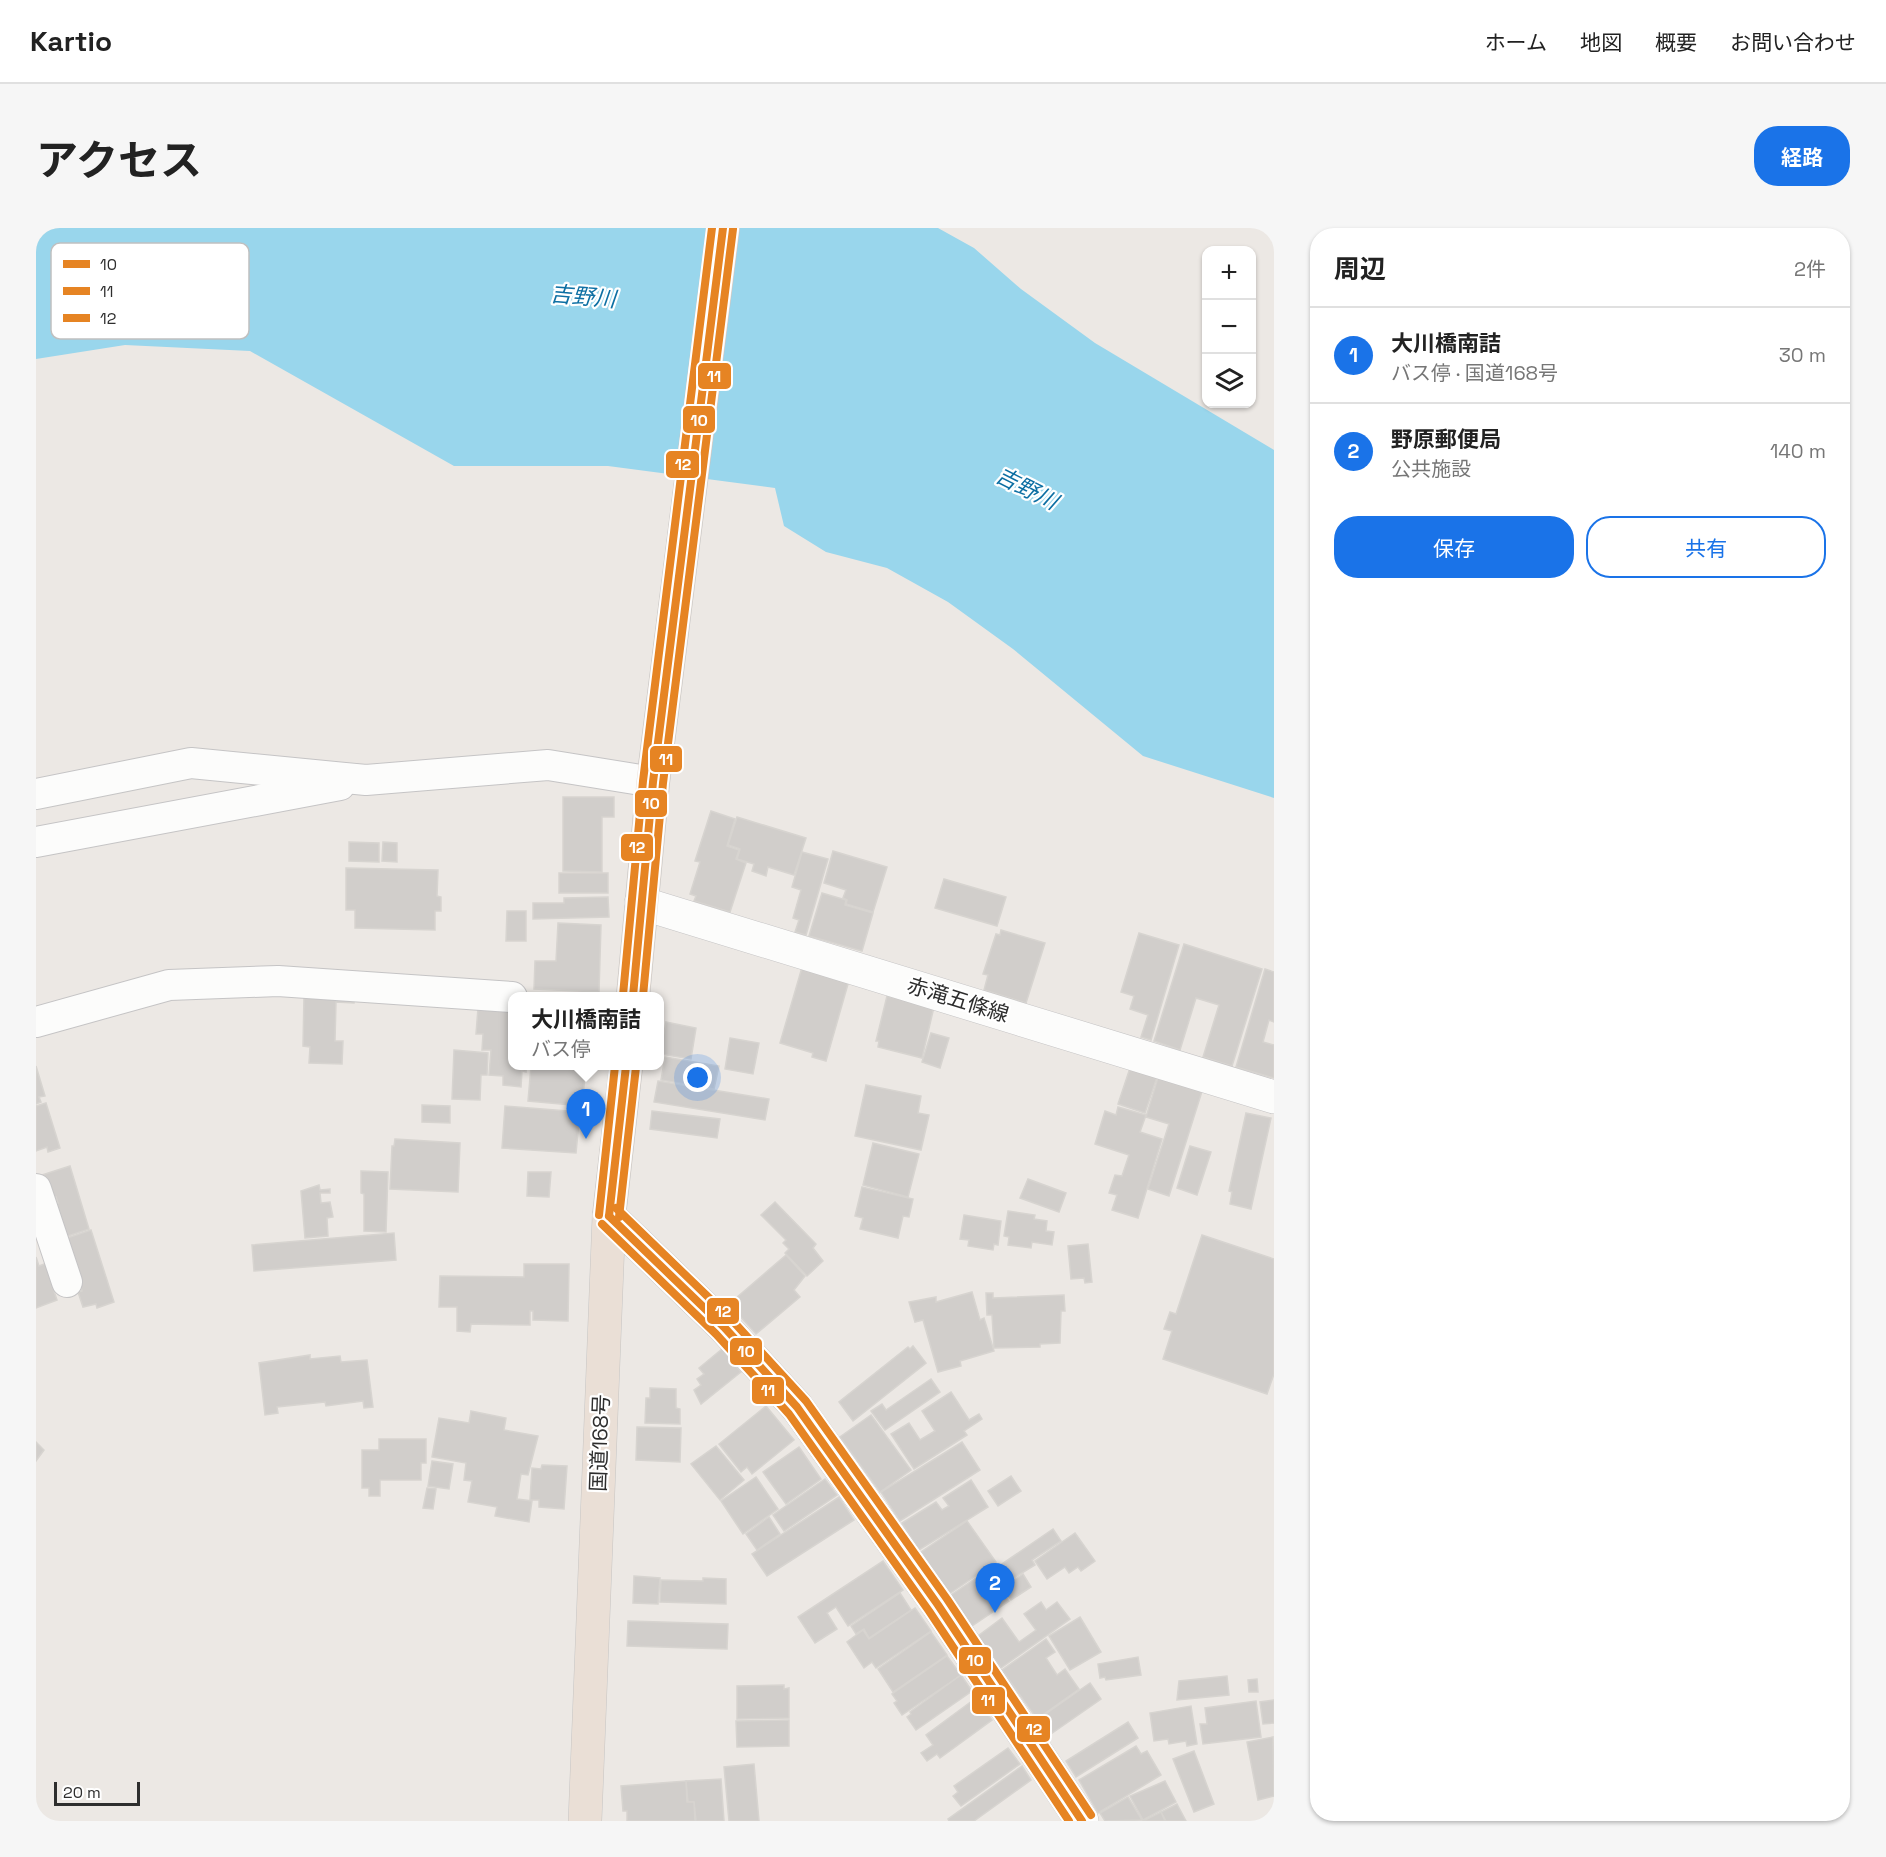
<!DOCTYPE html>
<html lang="ja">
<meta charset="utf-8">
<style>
:root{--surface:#fff;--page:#f6f6f6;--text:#222;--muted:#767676;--line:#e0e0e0;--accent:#1a73e8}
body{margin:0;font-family:"Space Grotesk","Noto Sans JP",sans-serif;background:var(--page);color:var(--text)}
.controls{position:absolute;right:18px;top:18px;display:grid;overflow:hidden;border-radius:12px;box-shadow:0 2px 4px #0004}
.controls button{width:54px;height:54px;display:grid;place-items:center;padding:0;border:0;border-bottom:2px solid var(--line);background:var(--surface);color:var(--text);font:30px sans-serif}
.scale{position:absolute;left:18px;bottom:15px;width:86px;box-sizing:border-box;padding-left:6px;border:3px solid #2e2e2e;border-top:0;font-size:16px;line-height:21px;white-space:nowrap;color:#2e2e2e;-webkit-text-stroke:4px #fff;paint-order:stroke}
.you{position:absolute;left:662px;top:850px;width:21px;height:21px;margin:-15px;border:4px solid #fff;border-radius:50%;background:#1a73e8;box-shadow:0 0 0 9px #1a73e833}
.badge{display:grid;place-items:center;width:39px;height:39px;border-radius:50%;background:var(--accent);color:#fff;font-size:20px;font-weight:700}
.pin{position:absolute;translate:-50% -50px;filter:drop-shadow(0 2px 3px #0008)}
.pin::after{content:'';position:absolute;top:32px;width:21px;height:18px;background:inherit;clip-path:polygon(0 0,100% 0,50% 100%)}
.popup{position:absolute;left:472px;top:764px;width:156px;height:78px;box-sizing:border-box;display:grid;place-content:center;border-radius:12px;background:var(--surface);filter:drop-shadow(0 2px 4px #0005);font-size:20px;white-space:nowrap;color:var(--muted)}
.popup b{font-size:22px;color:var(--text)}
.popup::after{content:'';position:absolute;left:50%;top:100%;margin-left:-12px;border:12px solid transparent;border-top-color:var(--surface)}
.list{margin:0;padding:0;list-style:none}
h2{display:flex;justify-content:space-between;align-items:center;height:78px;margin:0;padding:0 24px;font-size:26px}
h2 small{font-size:20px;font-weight:400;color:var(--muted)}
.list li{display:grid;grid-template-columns:39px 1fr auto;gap:18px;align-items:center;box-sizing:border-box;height:96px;padding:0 24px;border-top:2px solid var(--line)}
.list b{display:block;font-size:22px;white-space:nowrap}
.list p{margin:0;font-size:20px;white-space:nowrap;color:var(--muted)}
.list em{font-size:20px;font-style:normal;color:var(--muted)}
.actions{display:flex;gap:12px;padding:18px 24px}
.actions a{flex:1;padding:14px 0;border:2px solid var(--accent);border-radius:24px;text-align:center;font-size:21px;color:var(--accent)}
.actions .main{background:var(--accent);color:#fff}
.icon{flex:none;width:33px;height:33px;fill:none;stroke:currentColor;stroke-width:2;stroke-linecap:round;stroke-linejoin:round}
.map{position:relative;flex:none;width:1238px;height:1593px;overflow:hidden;border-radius:24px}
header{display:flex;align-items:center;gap:36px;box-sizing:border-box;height:84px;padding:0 30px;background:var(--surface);border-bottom:2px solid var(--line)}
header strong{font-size:28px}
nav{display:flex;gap:33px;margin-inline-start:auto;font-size:21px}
.intro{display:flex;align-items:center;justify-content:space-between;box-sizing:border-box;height:144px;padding:0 36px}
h1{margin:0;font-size:42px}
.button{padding:15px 27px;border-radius:24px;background:var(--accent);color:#fff;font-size:21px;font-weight:700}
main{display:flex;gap:36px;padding:0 36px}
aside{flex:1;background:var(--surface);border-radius:24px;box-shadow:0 2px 4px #0004}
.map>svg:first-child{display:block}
</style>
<header>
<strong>Kartio</strong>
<nav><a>ホーム</a><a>地図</a><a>概要</a><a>お問い合わせ</a></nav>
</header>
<div class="intro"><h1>アクセス</h1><a class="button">経路</a></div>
<main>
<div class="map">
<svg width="1238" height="1593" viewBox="0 0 1238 1593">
<rect width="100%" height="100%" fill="#ece8e4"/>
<path fill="#99d6ec" d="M0,0H902L938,20L985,61L1059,115L1238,222V570L1107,528L977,421L912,374L851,340L790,324L748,298L739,260L572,238H418L214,123L89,117L0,131Z"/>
<g fill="#d1cecb" stroke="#d7d4d0" stroke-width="1.5">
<path d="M527,569H578V589H566V644L527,643Z"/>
<path d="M675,583L699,591L691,618L703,622L700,631L710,635L694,684L658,673L660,668L654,666L664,634L659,633Z"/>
<path d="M701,589L770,610L758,647L732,639L730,648L716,643L718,636L701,631L704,621L692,617Z"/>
<path d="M313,614L343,615V634L313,633Z"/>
<path d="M347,614L361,615V634L346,633Z"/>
<path d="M797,623L851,639L837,684L810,676L811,672L807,670L810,662L788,655Z"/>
<path d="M766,624L792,631L770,707L759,704L763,692L757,690L765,662L756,659Z"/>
<path d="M310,640L402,642L401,668L405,669V683H399V702L319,700V682H310Z"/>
<rect x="523" y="645" width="49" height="20"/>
<path d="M908,651L970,669L961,698L899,680Z"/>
<path d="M786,665L810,672L809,677L837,685L826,723L773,708Z"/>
<path d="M572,669L573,689L497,691V675H528V670Z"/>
<path d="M471,683H490V713H470Z"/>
<path d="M522,695L565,697L563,764L498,761L499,733H520Z"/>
<path d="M965,702L1009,715L990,775L948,762L952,747L947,746L960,706L964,707Z"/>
<path d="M1103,705L1143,717L1115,812L1105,809L1112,787L1094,781L1098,768L1085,764Z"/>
<path d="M1148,716L1226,741L1196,838L1167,829L1183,777L1160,770L1144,822L1118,813Z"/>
<path d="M767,736L814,749L790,833L776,829L777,825L744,815Z"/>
<path d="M1229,741L1238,744V794L1233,792L1227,814L1238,817V850L1200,839Z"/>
<path d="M268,767L318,768V775L300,774L299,813H307L306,836L273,835L274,819L267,818Z"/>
<path d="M851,768L898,779L886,830L842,819L843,813H840Z"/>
<path d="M442,780L476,781V838H491L490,844L486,843L485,859L467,857V848L453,847L455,822H446L447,806H440Z"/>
<path d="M630,794L660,800L655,831L624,826Z"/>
<path d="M895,805L913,810L904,840L886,834Z"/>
<path d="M694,810L723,815L717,846L689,841Z"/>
<path d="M418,822L452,825L451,847H445L444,872L416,871Z"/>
<path d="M629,829L683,838L678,861L625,852Z"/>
<path d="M1096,834L1123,843L1109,885L1082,876Z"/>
<path d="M0,838L9,868L3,869L5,874L0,876Z"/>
<path d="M495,838H550L546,878L492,873Z"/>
<path d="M1124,843L1168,857L1133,968L1112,961L1133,896L1110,889Z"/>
<path d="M622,853L733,871L729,892L618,874Z"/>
<path d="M830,857L885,868L882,885L893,887L885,922L819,908Z"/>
<path d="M10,875L24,920L12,924L11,919L0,923V878Z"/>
<path d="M386,877L414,878V895L386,894Z"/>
<path d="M469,878L544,884L540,925L466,920Z"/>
<path d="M1082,879L1110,887L1104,904L1126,911L1102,990L1076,982L1081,967L1073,965L1079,947L1086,948L1093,927L1059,916L1069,883L1080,887Z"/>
<path d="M616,883L684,891L681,910L614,901Z"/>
<path d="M1210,885L1235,890L1215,981L1194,976L1196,964L1193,963Z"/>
<path d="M359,911L424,915L422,964L354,961L356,918H358Z"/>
<path d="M837,915L883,926L872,969L827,957Z"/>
<path d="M1154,918L1175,924L1161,967L1141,960Z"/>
<path d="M34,938L53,1001L29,1009L15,977L22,975L20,969L14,971L6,947Z"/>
<path d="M325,943L352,944L350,1004L328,1003V966L325,965Z"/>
<path d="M492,944H515L513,969L491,968Z"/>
<path d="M992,951L1030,965L1023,984L984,970Z"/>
<path d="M283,957L284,962L294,961V965H284L285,975L294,974L297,989L291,990L292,1008L269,1010L265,963Z"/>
<path d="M826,959L877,971L873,989L867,988L862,1010L824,1001L827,990L819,988Z"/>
<path d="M739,974L780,1016L777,1020L787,1033L771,1048L749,1025L753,1021L747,1015L750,1012L725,987Z"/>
<path d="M972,983L999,987L998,991L1011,993L1010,1003L1018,1004L1016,1017L996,1014L995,1020L972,1017L973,1009L968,1008Z"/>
<path d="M928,987L965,993L962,1017L958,1016L957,1022L932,1018L933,1012L924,1011Z"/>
<path d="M55,1002L78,1074L61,1080L60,1076L47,1079L42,1064L46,1063L31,1010Z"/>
<path d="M358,1005L360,1032L218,1043L216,1017Z"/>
<path d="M1166,1007L1238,1031V1146L1231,1166L1127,1131L1136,1103L1128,1101L1134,1084L1140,1086Z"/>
<path d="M1052,1016L1056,1054L1049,1055L1048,1050L1035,1051L1032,1018Z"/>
<path d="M750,1027L769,1048L758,1062L764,1069L720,1106L693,1076Z"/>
<path d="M0,1029L3,1038L11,1035L21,1062L18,1063L21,1072L0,1080Z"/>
<path d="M488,1036H533L532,1093L497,1092V1083H494V1097L435,1096L434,1104L421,1103V1079H403L404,1048L488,1049Z"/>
<path d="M936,1064L944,1092L948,1090L958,1123L924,1133L925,1138L902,1144L887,1092L879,1094L873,1074L900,1069V1074Z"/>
<path d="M950,1065H957V1070L1028,1067L1029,1083H1025L1024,1115L1004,1116V1119L958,1120L956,1087H951Z"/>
<path d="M877,1118L890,1135L817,1193L803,1174L872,1119L874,1121Z"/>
<path d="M686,1121L705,1144L665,1176L658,1162L665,1157L661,1151L668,1146L663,1140Z"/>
<path d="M274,1127V1131L304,1128L305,1134L331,1132L337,1179L328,1180L327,1173L290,1178L289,1174L241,1179L242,1185L229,1187L223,1135Z"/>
<path d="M895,1151L904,1164L849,1202L835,1183L846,1176L850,1182Z"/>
<path d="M614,1160L640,1161V1180L644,1181V1196L609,1195L610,1170H614Z"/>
<path d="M915,1164L933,1192L943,1186L946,1191L928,1203L931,1207L878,1241L855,1206L873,1195L884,1212L899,1203L886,1183Z"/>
<path d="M730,1178L758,1212L716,1246L711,1239L705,1244L683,1216Z"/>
<path d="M435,1183L470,1190L468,1202L502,1208L492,1247L485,1246L481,1271L496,1273L493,1294L459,1288L461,1279L432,1274L436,1253L428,1252L430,1235L396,1229L403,1190L433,1195Z"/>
<path d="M835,1187L875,1242L844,1264L804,1209Z"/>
<path d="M601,1199L645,1200L644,1234L600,1232Z"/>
<path d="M343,1211H390V1235H385V1252H344V1268H333V1260H326V1222H343Z"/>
<path d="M0,1214L8,1222L0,1233Z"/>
<path d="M926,1214L944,1242L864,1293L845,1264Z"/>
<path d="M680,1218L708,1252L684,1272L655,1236Z"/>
<path d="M763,1219L785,1251L750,1276L727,1244Z"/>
<path d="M396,1233L417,1236L413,1261L392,1258Z"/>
<path d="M506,1237L531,1238L528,1281L503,1279V1272H494L496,1240L505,1241Z"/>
<path d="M975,1248L985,1263L962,1278L952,1263Z"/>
<path d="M720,1249L742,1281L707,1306L685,1273Z"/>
<path d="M789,1251L801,1267L748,1303L737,1287Z"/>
<path d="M935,1252L952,1279L883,1322L866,1295L900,1274L906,1282L913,1278L907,1270Z"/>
<path d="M391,1260L400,1261L397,1281L387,1280Z"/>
<path d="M803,1269L818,1292L731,1348L716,1326Z"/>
<path d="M733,1289L744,1306L721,1322L710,1306Z"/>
<path d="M931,1293L960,1334L913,1366L885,1324Z"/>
<path d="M1017,1301L1025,1313L996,1332L999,1337L973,1353L963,1338Z"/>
<path d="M1039,1305L1059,1333L1045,1343L1042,1339L1033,1345L1029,1339L1011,1351L999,1333Z"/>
<path d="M847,1333L867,1362L812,1398L800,1379L791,1385L801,1401L779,1415L762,1389Z"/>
<path d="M958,1338L970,1356L964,1360L973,1373L936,1398L915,1367Z"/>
<path d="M987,1346L995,1359L975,1372L966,1360Z"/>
<path d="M598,1348L624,1350L622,1376L597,1375Z"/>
<path d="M667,1350L690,1351V1376L624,1374L625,1352L667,1353Z"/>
<path d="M864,1365L875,1382L833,1410L828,1401L820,1406L815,1398Z"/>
<path d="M1005,1374L1010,1382L1021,1374L1034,1391L965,1440L942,1408L966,1390L983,1414L1000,1402L988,1386Z"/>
<path d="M879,1380L895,1403L840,1440L836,1434L828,1440L811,1414L827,1402L833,1411Z"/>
<path d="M1044,1389L1065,1424L1034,1442L1013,1408Z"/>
<path d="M592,1393L692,1396L691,1421L591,1418Z"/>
<path d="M895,1404L911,1427L857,1464L842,1441Z"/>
<path d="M1010,1411L1019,1424L1010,1430L1021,1447L1029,1441L1043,1461L1001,1491L966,1442Z"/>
<path d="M911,1428L925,1447L866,1487L858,1475L861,1473L856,1466Z"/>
<path d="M1102,1429L1105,1447L1070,1452L1069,1449L1064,1450L1062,1436Z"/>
<path d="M925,1447L936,1463L880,1502L871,1489L875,1486L874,1484Z"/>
<path d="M1191,1448L1193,1467L1141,1472L1143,1453Z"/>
<path d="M1221,1451L1222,1464H1213L1212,1452Z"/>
<path d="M1054,1455L1065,1471L1012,1508L1001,1492Z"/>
<path d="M748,1457V1461L753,1460V1490L701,1491V1458Z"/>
<path d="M940,1470L956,1492L904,1530L901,1526L891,1533L885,1525L897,1517L890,1507Z"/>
<path d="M1238,1472V1495L1227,1496L1224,1474Z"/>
<path d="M1220,1473L1225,1509L1167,1516L1164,1496H1171L1169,1480Z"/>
<path d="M1155,1478L1161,1516L1151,1518L1150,1513L1133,1516L1132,1511L1118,1513L1114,1485Z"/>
<path d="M753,1492V1518L701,1519L700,1493Z"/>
<path d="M1092,1494L1102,1510L1040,1549L1030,1533Z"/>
<path d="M1237,1509L1238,1568L1222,1572L1211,1514Z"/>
<path d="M1100,1518L1105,1526L1111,1523L1125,1547L1062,1585L1043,1552Z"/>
<path d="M972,1520L984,1536L925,1578L917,1568L922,1564L918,1558Z"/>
<path d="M1158,1523L1178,1576L1158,1584L1137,1531Z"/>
<path d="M718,1536L723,1593H693L688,1539Z"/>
<path d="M986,1538L995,1552L938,1593H913L912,1591Z"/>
<path d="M685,1551L688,1593H660L658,1574H652L650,1553Z"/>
<path d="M650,1553L651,1574H658L659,1593H591V1583H587L585,1558Z"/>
<path d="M1129,1553L1140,1574L1107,1592L1094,1568Z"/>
<path d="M1092,1569L1106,1592L1069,1593L1064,1585Z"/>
<path d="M1141,1576L1150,1593H1130L1125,1584Z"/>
<path d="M1125,1584L1129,1593H1107Z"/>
</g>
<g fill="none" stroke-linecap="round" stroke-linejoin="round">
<g stroke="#c5c4c5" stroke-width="32">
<g id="street">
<path d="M0,566L155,535L330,552L512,537L617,554"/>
<path d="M0,614L304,557"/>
<path d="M0,794L133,757L242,753L476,769"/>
<path d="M0,961L31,1054"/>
</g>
</g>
<g stroke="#c5c4c5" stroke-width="34">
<g id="secondary">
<path d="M605,675L1238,869"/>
<path d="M573,988L688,1099L761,1179L902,1377L1046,1593"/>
</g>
</g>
<g stroke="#c6c5c4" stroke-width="34">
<g id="highway">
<path d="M597,768L617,554L687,0"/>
<path d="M549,1593L573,988L590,838"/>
</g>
</g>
<use href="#street" stroke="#fcfcfb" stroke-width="30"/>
<use href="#secondary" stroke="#fcfcfb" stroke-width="33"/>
<use href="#highway" stroke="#eadfd6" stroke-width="33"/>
<g stroke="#fff" stroke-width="12">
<g id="bus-1">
<path d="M597,768L617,554L687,0"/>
<path d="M573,988L688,1099L761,1179L902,1377L1046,1593"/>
<path d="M573,988L590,838"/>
</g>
</g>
<g stroke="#fff" stroke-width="12">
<g id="bus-2">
<path d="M607,768L627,555L697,1"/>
<path d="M583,989L600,839"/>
<path d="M566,996L680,1106L753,1186L893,1383L1033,1593"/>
</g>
</g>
<g stroke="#fff" stroke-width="12">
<g id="bus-3">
<path d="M587,767L607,553L676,0"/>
<path d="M580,980L695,1091L770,1173L911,1371L1055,1587"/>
<path d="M563,987L579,838"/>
</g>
</g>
<use href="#bus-1" stroke="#e68423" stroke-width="8"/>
<use href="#bus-2" stroke="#e68423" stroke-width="8"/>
<use href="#bus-3" stroke="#e68423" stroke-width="8"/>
</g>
<g text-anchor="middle" stroke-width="4.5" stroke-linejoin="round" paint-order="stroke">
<g font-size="21" fill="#2e2e2e" stroke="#fff">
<text transform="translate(922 772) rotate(17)" y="7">赤滝五條線</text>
<text transform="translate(564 1215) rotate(-88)" y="7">国道168号</text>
</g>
<g font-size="22" font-style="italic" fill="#0d6fa3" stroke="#fff">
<text transform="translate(547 68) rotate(5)" y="8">吉野川</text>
<text transform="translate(991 260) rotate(27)" y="8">吉野川</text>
</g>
</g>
<rect x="15" y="15" width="198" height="96" rx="9" fill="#fff" stroke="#c0c0c0" stroke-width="1.5"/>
<rect x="27" y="32" width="27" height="8" fill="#e68423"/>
<rect x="27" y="59" width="27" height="8" fill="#e68423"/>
<rect x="27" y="86" width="27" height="8" fill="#e68423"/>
<g font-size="16" fill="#2e2e2e">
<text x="64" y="42">10</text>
<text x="64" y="69">11</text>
<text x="64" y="96">12</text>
</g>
<g stroke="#fff" stroke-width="2">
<rect x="661" y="134" width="35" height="28" rx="6" fill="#e68423"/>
<rect x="646" y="177" width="34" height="29" rx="6" fill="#e68423"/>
<rect x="629" y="222" width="35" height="29" rx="6" fill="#e68423"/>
<rect x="613" y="517" width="34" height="28" rx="6" fill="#e68423"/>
<rect x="598" y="561" width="34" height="29" rx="6" fill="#e68423"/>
<rect x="584" y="605" width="34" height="29" rx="6" fill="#e68423"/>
<rect x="670" y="1069" width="34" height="28" rx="6" fill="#e68423"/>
<rect x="693" y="1109" width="34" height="29" rx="6" fill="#e68423"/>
<rect x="715" y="1148" width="34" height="29" rx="6" fill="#e68423"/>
<rect x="922" y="1418" width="34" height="29" rx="6" fill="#e68423"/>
<rect x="935" y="1458" width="35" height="29" rx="6" fill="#e68423"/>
<rect x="980" y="1487" width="35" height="28" rx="6" fill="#e68423"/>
</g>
<g font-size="16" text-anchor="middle" font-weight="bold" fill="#fff">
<text x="678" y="154">11</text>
<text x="663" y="198">10</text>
<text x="647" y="242">12</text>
<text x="630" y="537">11</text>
<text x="615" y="581">10</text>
<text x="601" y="625">12</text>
<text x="687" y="1089">12</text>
<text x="710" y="1129">10</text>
<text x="732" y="1168">11</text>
<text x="939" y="1438">10</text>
<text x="952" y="1478">11</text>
<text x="998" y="1507">12</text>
</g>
</svg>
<div class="controls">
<button>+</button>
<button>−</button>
<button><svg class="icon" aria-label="layers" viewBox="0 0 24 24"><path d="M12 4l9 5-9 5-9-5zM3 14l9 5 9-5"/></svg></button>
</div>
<div class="scale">20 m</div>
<div class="you"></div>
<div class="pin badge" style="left:550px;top:911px">1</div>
<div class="popup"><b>大川橋南詰</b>バス停</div>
<div class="pin badge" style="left:959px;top:1385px">2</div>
</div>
<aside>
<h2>周辺<small>2件</small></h2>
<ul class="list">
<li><span class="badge">1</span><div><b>大川橋南詰</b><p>バス停 · 国道168号</p></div><em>30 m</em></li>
<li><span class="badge">2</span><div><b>野原郵便局</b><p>公共施設</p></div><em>140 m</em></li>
</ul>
<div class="actions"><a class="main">保存</a><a>共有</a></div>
</aside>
</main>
